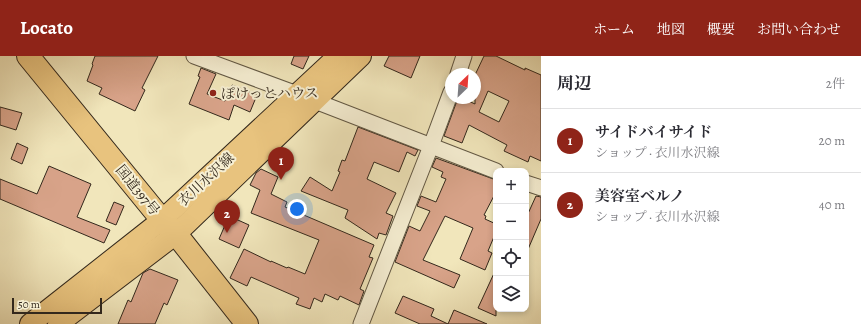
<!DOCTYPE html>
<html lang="ja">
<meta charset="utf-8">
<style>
:root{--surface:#fff;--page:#f2f2f3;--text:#2b2b33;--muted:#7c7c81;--line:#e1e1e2;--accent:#8f2418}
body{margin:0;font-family:Alegreya,"Noto Serif JP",serif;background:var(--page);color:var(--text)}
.controls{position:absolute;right:12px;bottom:12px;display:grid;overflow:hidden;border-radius:8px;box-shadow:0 2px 6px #0003}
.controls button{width:36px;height:36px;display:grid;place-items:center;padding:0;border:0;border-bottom:1px solid var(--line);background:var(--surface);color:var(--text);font:20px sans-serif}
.compass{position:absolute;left:445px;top:12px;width:36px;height:36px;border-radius:50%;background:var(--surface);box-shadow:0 2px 6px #0003;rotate:25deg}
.scale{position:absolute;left:12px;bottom:10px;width:90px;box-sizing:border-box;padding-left:4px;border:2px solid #33281c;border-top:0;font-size:11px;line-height:14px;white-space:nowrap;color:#33281c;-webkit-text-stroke:3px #f6efd3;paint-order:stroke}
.you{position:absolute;left:297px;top:153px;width:14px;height:14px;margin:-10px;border:3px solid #fff;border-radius:50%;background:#1a73e8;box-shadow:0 0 0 6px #1a73e833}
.badge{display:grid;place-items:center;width:26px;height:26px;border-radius:50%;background:var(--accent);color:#fff;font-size:13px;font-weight:700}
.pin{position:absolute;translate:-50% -33px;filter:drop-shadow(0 1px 2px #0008)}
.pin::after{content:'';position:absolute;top:21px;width:14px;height:12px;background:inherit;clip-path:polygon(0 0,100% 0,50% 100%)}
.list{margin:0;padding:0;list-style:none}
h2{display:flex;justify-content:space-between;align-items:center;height:52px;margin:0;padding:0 16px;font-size:17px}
h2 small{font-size:13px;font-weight:400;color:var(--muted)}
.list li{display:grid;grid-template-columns:26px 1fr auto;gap:12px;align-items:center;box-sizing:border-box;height:64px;padding:0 16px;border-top:1px solid var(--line)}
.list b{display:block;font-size:15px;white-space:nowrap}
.list p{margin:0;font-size:13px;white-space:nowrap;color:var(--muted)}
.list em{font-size:13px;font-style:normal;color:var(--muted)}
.icon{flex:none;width:22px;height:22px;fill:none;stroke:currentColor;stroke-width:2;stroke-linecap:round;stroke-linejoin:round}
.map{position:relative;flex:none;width:541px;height:268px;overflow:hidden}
header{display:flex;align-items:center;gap:24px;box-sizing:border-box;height:56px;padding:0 20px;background:var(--accent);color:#fff}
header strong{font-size:19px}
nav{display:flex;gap:22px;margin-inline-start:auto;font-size:14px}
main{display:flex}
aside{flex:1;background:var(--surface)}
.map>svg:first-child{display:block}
</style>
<header>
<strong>Locato</strong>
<nav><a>ホーム</a><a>地図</a><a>概要</a><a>お問い合わせ</a></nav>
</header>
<main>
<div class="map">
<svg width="541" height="268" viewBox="0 0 541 268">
<rect width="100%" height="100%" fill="#f1e6bb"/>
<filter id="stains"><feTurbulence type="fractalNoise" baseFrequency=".005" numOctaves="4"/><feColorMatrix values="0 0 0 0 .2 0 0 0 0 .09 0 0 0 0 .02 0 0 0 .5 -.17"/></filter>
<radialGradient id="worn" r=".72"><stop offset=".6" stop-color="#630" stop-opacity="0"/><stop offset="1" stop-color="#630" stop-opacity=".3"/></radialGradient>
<g fill="#d8a389" stroke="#33281c" fill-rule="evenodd">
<path d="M95,0H158L142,32L145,34L135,55L99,38L102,32L87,25L93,9L92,8Z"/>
<path d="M294,0H309L303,13L291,8Z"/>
<path d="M389,0H420L411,22L384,10Z"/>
<path d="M484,0H496L525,14V12L541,19V105L530,100L528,106L504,95L507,89L469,69L462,87L444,80L458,42H462L475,48V19ZM488,35L509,45L499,66L479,56Z"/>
<path d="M201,12L216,18L207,38L225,45L232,29L257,39L250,56L234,49L229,64L189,48L200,21L198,20Z"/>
<path d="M0,51L22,57L16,74L0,69Z"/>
<path d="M358,71L418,94L415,100L407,96L399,116L374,106L367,123L396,137L386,157L393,160L386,179L379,177L377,183L345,162L348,154L301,135L310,121L332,135L340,116L338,115L342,104L345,105Z"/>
<path d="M17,87L28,92L22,108L11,103Z"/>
<path d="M436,102L496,124V136L484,159L486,160L485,163L496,168V176L488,195L492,197L485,214L460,203L473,172L445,160L423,204L460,219L454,232L395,206L409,170L420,175L430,155L417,150L421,140L436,146L446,123L441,121L443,116L432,111Z"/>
<path d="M49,110L91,128L77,161L110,174L104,187L0,143V123L37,138Z"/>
<path d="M261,113L278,121L271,138L287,146L285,151L374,189L369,201L373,202L360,233L364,235L359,249L340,240L338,244L325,238L322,246L314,242L310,253L296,248L299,242L251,221L247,230L230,222L244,193L271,206V205L287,212L288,211L305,218L319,184L251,157L260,134L250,129L256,117Z"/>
<path d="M536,140L541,141V163L526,198V162Z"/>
<path d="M114,146L124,150L116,169L106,165Z"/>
<path d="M229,160L249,169L239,192L219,183Z"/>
<path d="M150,213L178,224L167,249L164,247L155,268H118L128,244L131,246L143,217Z"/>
<path d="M496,213V260L478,252Z"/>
<path d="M403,240L434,253L431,260L448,268L454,254L487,268H420L395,257Z"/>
</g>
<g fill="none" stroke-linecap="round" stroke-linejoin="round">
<g stroke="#625844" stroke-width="17">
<g id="minor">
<path d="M194,0L297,38"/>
<path d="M458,18L464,0"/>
<path d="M315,45L496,115"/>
<path d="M526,127L541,132"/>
<path d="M361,268L431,90L451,36"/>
</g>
</g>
<g stroke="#33281c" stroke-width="22">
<g id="major">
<path d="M30,268L162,164L338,0"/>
<path d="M58,268L176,178L361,0"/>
</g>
</g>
<g stroke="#33281c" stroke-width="24">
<path id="highway" d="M28,0L162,164L176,178L247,268"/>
</g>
<use href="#minor" stroke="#f6efd3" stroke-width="15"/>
<use href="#major" stroke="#e8c37e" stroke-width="20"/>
<use href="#highway" stroke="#e8c37e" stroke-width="22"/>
</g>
<circle fill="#8f2418" stroke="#f6efd3" stroke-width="1.5" cx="213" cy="37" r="4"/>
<g text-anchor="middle" stroke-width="4" stroke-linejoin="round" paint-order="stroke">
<g font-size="14" fill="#33281c" stroke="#f6efd3" text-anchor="start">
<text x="221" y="42">ぽけっとハウス</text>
</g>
<g font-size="14" fill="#33281c" stroke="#f6efd3">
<text transform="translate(206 123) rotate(-43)" y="5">衣川水沢線</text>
<text transform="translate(138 134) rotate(51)" y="5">国道397号</text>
</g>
</g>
<rect width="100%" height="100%" filter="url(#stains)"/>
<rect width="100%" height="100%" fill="url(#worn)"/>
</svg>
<div class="controls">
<button>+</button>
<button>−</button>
<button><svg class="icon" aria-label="locate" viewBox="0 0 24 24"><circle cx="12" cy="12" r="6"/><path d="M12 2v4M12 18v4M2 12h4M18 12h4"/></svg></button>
<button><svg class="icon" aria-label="layers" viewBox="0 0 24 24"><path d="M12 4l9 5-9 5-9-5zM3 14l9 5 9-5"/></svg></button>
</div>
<svg class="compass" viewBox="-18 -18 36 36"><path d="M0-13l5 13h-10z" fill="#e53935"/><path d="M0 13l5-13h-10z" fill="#7c7c81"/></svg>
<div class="scale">50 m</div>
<div class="you"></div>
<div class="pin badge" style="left:281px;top:124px">1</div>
<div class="pin badge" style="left:227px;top:177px">2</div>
</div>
<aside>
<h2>周辺<small>2件</small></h2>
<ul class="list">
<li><span class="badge">1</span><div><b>サイドバイサイド</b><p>ショップ · 衣川水沢線</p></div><em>20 m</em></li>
<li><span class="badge">2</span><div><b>美容室ベルノ</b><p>ショップ · 衣川水沢線</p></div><em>40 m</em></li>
</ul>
</aside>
</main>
